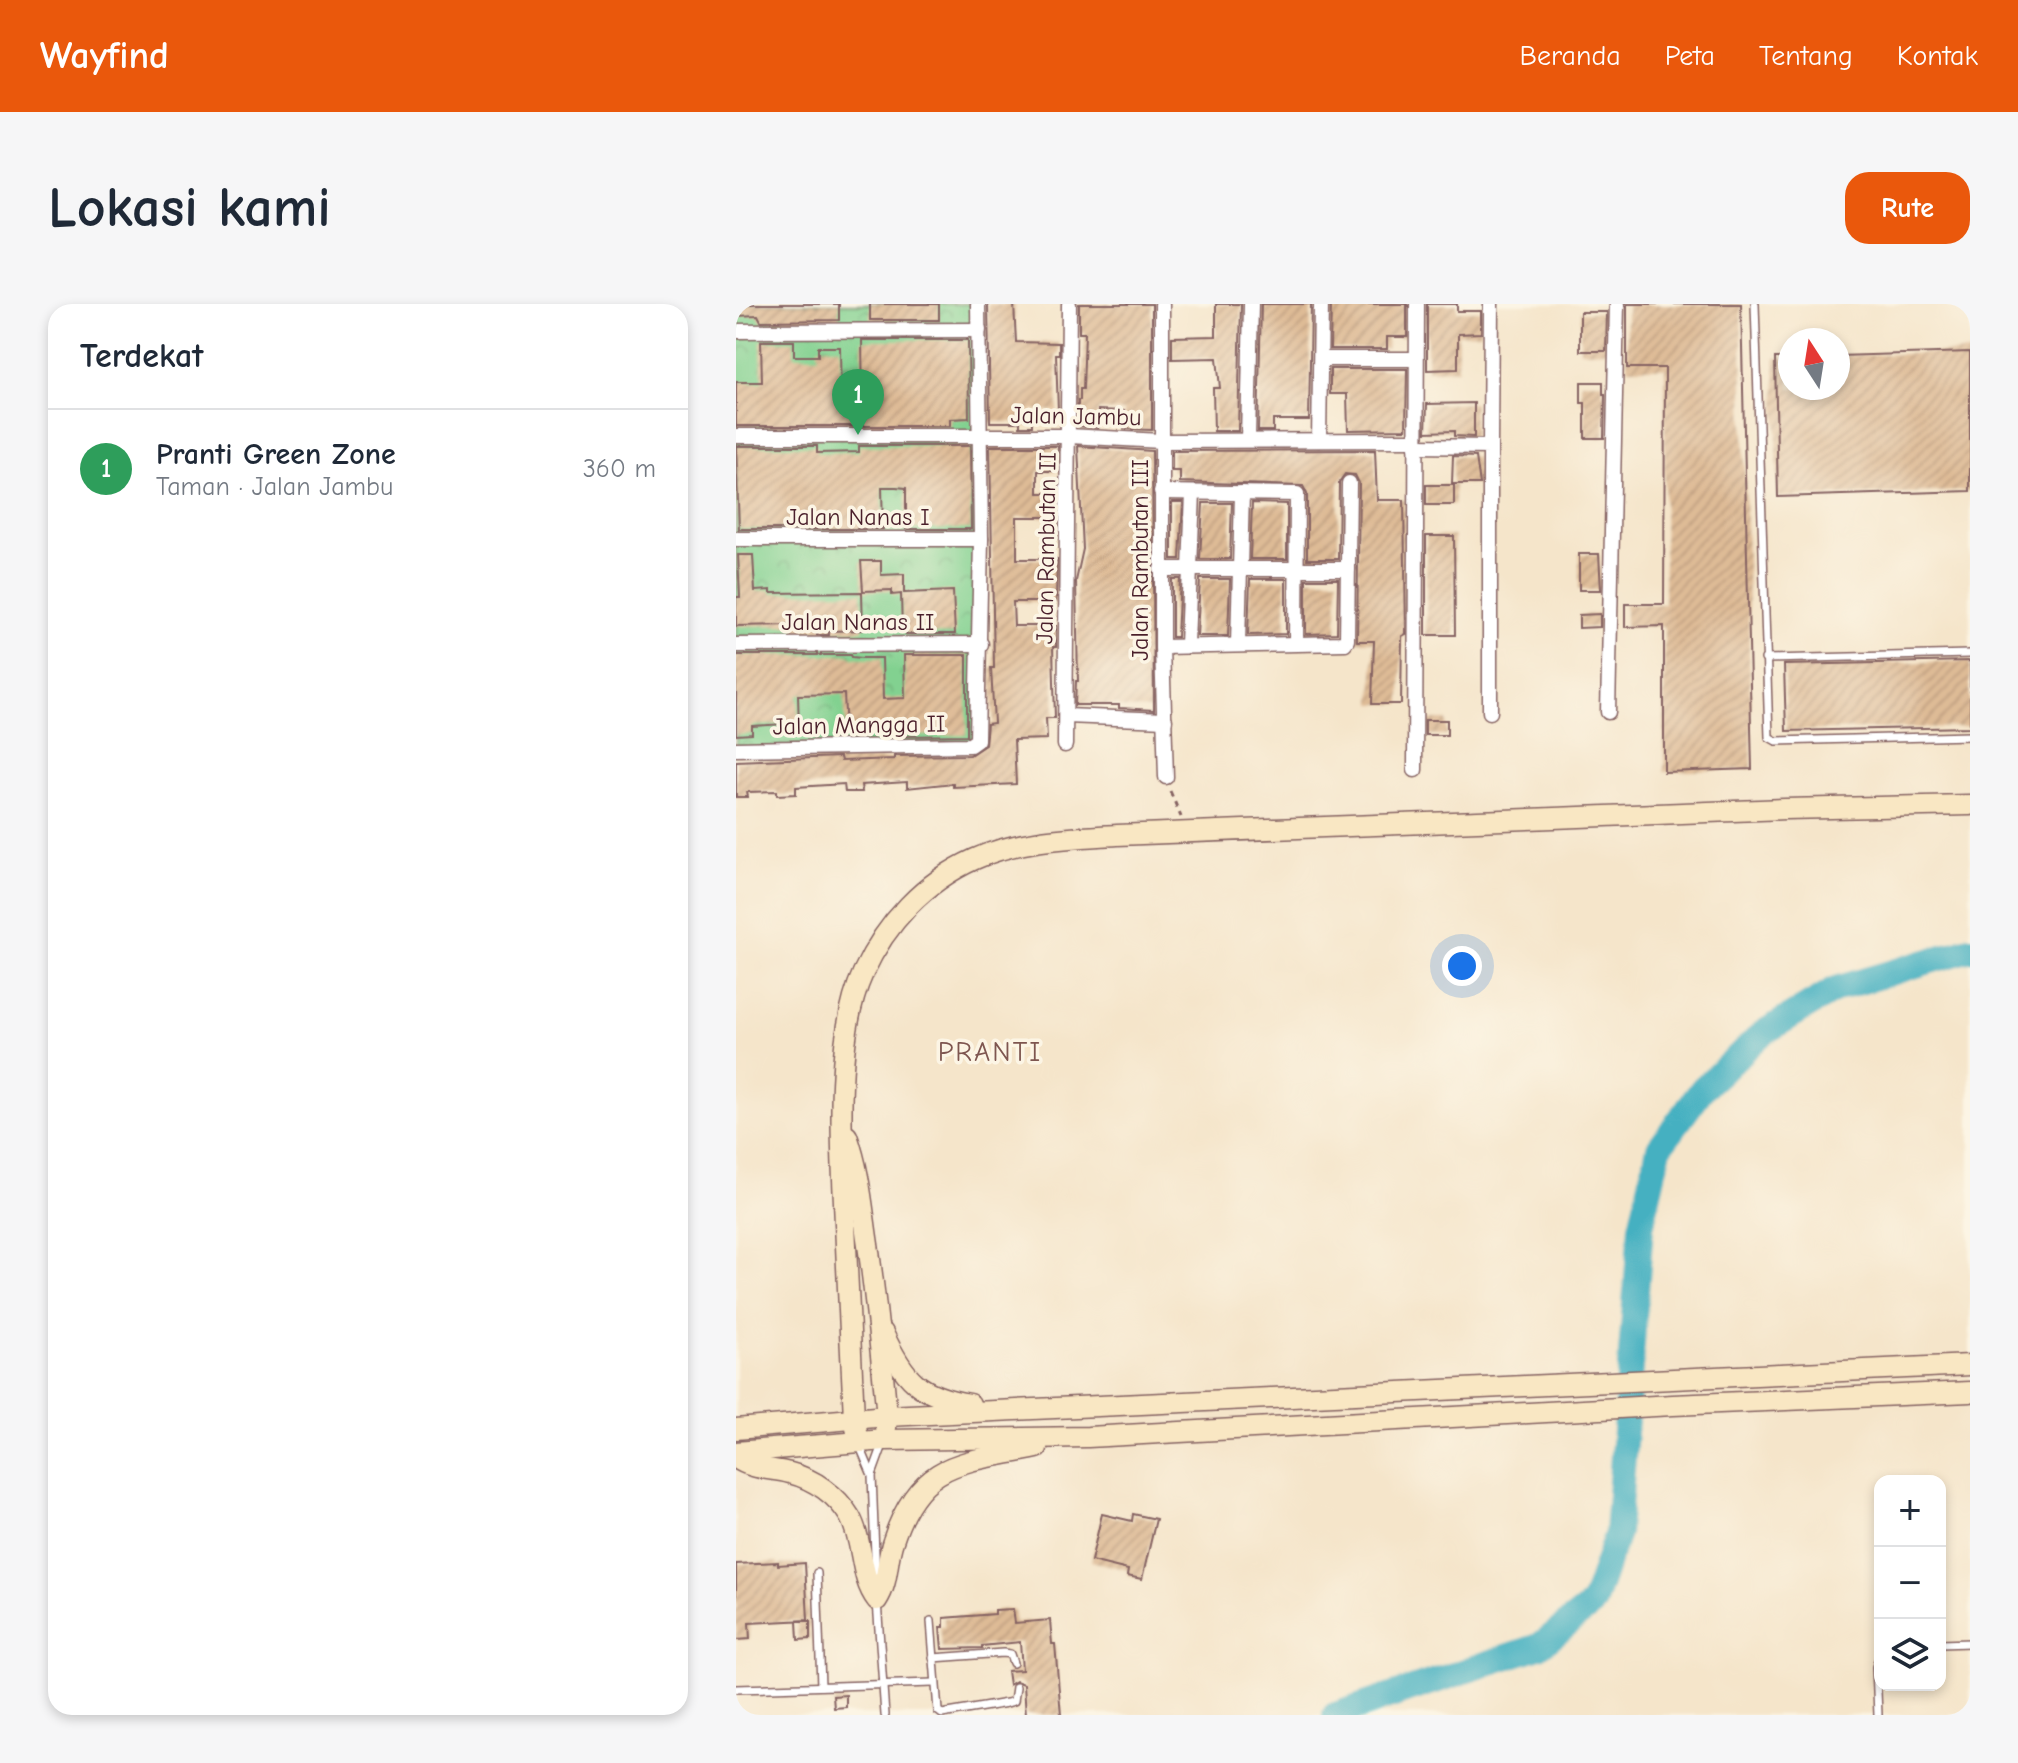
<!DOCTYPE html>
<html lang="id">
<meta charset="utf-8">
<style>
:root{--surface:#fff;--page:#f6f6f7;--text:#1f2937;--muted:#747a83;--line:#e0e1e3;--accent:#ea580c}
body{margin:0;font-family:"Comic Neue",sans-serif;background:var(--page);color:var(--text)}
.controls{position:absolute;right:24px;bottom:24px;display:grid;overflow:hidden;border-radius:16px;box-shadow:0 4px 12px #0003}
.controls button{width:72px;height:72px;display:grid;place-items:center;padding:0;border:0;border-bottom:2px solid var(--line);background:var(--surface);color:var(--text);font:40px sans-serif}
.compass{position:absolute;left:1042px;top:24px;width:72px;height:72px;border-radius:50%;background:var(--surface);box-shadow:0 4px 12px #0003;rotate:348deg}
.you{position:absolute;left:726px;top:662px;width:28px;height:28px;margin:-20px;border:6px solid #fff;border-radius:50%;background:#1a73e8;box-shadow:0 0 0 12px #1a73e833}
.badge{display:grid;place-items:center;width:52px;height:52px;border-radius:50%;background:var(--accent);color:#fff;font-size:26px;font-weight:700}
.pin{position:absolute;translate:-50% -66px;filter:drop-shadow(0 2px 4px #0008)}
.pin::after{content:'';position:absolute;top:42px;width:28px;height:24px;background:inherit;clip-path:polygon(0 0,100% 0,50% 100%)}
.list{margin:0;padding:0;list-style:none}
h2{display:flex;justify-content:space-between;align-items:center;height:104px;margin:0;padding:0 32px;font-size:34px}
h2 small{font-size:26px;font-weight:400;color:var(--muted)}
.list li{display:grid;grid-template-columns:52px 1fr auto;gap:24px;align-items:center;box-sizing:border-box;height:120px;padding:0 32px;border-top:2px solid var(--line)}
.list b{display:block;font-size:30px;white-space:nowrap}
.list p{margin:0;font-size:26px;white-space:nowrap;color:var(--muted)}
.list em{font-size:26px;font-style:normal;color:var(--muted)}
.icon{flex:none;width:44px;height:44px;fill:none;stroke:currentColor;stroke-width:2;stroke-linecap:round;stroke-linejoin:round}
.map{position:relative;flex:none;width:1234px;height:1411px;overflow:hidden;border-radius:24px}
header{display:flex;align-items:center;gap:48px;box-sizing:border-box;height:112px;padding:0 40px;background:var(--accent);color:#fff}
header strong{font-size:38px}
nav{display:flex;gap:44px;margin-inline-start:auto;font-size:28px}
.intro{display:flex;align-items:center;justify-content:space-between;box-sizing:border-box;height:192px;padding:0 48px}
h1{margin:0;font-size:56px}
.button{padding:20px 36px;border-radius:24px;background:var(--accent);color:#fff;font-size:28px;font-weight:700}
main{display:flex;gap:48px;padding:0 48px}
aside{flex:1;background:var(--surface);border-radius:24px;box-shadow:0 4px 12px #0003}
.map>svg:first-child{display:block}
</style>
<header>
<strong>Wayfind</strong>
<nav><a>Beranda</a><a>Peta</a><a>Tentang</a><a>Kontak</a></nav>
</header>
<div class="intro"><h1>Lokasi kami</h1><a class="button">Rute</a></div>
<main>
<aside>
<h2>Terdekat<small></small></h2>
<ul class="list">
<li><span class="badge" style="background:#2e9e5b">1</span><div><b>Pranti Green Zone</b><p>Taman · Jalan Jambu</p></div><em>360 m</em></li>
</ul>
</aside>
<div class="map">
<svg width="1234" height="1411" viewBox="0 0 1234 1411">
<defs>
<pattern id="park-crowns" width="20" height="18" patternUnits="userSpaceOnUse" patternTransform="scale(2)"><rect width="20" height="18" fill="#82d190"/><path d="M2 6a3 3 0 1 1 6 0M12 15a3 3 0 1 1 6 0" fill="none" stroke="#72b37c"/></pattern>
<pattern id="building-hatch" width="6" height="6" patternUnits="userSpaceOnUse" patternTransform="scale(2)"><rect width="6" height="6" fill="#debb96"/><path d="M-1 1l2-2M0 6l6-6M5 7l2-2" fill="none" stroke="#c0a081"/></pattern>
</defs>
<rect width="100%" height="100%" fill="#fcf5e5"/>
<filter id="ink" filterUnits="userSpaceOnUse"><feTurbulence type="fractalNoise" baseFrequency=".0125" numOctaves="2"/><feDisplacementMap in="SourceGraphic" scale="16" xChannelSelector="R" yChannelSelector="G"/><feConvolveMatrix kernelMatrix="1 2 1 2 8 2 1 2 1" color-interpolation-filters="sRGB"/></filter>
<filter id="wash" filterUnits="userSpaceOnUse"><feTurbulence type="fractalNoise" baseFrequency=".006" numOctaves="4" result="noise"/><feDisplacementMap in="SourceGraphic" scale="32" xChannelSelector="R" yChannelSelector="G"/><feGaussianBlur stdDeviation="1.8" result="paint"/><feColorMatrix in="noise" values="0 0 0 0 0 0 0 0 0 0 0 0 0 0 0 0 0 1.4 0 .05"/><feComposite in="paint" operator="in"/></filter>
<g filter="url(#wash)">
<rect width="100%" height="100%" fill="#f5e5ca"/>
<path fill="url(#park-crowns)" stroke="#66785e" stroke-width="2" d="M0,0H242L239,438L0,444Z"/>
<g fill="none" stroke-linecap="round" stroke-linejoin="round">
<path stroke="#44b0c1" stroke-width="26" d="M599,1411L803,1342L857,1300L881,1229L905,923L923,844L967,784L1027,729L1100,685L1234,645"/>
</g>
<g id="blocks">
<g fill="url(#building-hatch)">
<path d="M0,0H103V16L25,17L22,11L0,12Z"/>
<rect x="134" y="0" width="69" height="16"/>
<path d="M252,0H278L280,38L323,39V50H320L322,107L296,106V122H284V118H254Z"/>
<path d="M343,0H416V126L388,125V107L362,106V124L342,122V96H344V85H347L349,29H343Z"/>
<path d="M480,0H505L502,127H478L477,84H484L481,54L436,55V33L480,32Z"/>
<path d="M525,0H575L573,116H537V127H522Z"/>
<path d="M595,0H671V33H651V45H594Z"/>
<path d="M691,0H721V7H745V29L722,30V65L691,66Z"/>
<path d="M891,0H1005L1016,465L928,468V322L889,323V300H928L929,64H891Z"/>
<path d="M844,8H871L870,47H844Z"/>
<path d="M126,36H232L233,114L214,115V122H0V78H26L25,37H58V52H82V43H104L105,104L127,103Z"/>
<path d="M1234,48V187L1042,193L1039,54H1054V84H1102V52Z"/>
<path d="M594,65H671L670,125L612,126L611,90H594Z"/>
<path d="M845,78H867V90H869L868,134H849V99H845Z"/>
<path d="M738,99V133L718,132V127L690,128L691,100Z"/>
<path d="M0,142H81V149L123,148V142H234L235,225H170V184L160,183H146L147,225H3Z"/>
<path d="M254,142H322L321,167H302V189H321V213H281V255H321L320,298H277L278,322H320V343H317L319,414H310L311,435L278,436L280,480L217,483V479L171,484V478L125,481L126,488H109L108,480L60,483V490L41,491V487L11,488L12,493H0V457L104,453L105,457L158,455V452L234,451L249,441L251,420L258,419L255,364H258Z"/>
<path d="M342,142L416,147L418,406L383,404V401H339L340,377H342L340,277L347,245Z"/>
<path d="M639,146L641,196H668L670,330L666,332L665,400H636L638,337H621L623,179L619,171L609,170L603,178L602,255H571V190L567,182L444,178V167H436V147Z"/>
<path d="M717,152L740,153L744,180H716Z"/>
<rect x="690" y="181" width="28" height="20"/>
<path d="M436,198H447L444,255H436Z"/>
<path d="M467,199H496L494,255H464Z"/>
<path d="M516,199L551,200V255H514Z"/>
<path d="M690,232H718L719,331H690Z"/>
<path d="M843,250H863L865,286H843Z"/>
<path d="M2,251H17L19,287L35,286V289L126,288L127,326L93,327V331H81V327L60,328L59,321L0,322V293H4Z"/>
<path d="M125,257H145V271L168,270V289L217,287L219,330H170V327H166L165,290L156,291V286L127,287Z"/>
<path d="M436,275H444L441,333H436Z"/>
<path d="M464,275H494L492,332H461Z"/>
<path d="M514,275H550V330L512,331Z"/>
<path d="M570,275H602L601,329L570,330Z"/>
<path d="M864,310V323L843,324V311Z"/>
<path d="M0,351H115L116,353L126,354H146L147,395L169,394L168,351H231V431L169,432V426L110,428L108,390L62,391L63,423L48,424V420L16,422V430L0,431Z"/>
<path d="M1234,357V423L1050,427L1048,361Z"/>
<rect x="689" y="416" width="22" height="15"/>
<path d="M366,1210L396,1217L397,1210L420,1215L406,1275L391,1272L392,1266L355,1257Z"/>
<path d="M42,1258V1261L69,1259L72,1316L13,1319L14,1335L0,1336V1260Z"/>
<path d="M277,1305L279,1319L314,1316L316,1340H319L325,1411H290L288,1380L280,1377L273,1381L271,1367L286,1366L284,1338L246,1342V1344L206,1345L204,1323H208V1314L259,1310V1306Z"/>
<path d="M61,1317H74V1335L62,1336Z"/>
<path d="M110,1391V1403L98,1404L97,1392Z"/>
</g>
</g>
</g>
<g filter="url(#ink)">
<use href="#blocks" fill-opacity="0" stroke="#866463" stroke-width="2"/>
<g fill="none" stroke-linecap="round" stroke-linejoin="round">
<g stroke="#866463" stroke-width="10">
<g id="lane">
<path d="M1019,0L1033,433L1040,437L1234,432"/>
<path d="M1029,355L1234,350"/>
<path d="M123,1140L136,1171L140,1277"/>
<path d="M136,1171L148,1138"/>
<path d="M81,1269L85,1382"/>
<path d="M141,1297L149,1411"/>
<path d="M195,1317L202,1407L206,1410L271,1399L278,1397L280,1383"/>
<path d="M1204,1340L1234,1339"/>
<path d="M197,1354L267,1349L274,1350L277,1359"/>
<path d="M0,1385L198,1379"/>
<path d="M1142,1411L1140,1363L1144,1351"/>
</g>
</g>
<g stroke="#866463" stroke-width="17">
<g id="street">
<path d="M426,0V343L430,473"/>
<path d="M0,27L243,26"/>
<path d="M585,55H680"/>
<path d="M0,132H333L425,137L679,136"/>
<path d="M512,135L515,0"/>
<path d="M583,136L585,0"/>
<path d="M680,142L754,143V408"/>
<path d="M754,143L755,0"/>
<path d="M425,188L561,190L560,339"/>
<path d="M0,235H245"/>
<path d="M425,265H612"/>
<path d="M451,340L457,189"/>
<path d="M502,340L506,189"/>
<path d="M0,341L245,340"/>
<path d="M426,343L609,339L611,336L613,179"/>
<path d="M872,408L881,0"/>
<path d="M330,412L429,416"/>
<path d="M329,441L333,0"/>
<path d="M0,445L234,441L241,436L245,235L242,0"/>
<path d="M679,466L681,0"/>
</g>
</g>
<g stroke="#866463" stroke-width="23">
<g id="secondary">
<path d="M111,832C123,865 126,899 131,934C140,993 145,1052 151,1112L150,1124"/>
<path d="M147,1029C168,1075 183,1092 234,1100"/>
<path d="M0,1125L151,1112L1234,1061"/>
<path d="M123,1138L118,1114C115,1049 112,985 109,920C106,849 97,734 127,669C150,619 188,578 239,555C283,535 333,534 381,531L1049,505L1234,501"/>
<path d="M0,1148L149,1136L352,1133L937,1101L1234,1088"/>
<path d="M0,1154C17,1166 34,1164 54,1169C78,1175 101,1191 114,1213C128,1238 123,1273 141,1296C153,1278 150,1257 157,1237C184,1154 228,1159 301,1144"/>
</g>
</g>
<path stroke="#866463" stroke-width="3" stroke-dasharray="6 6" stroke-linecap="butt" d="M434,487L445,513"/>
<use href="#lane" stroke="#fff" stroke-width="7"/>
<use href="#street" stroke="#fff" stroke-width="14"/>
<use href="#secondary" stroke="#f9e7c3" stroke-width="20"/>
</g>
</g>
<g text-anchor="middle" stroke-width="7" stroke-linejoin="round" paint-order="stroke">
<g font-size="24" fill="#4a1f2b" stroke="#fcf5e5">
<text transform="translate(340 112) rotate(1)" y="8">Jalan Jambu</text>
<text x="122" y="221">Jalan Nanas I</text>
<text transform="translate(310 244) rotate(-89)" y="8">Jalan Rambutan II</text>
<text transform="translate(404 256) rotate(-90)" y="8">Jalan Rambutan III</text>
<text x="122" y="326">Jalan Nanas II</text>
<text transform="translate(123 421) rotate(-1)" y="8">Jalan Mangga II</text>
</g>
<g font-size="28" letter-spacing="2" fill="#7e5650" stroke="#fcf5e5">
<text x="254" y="757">PRANTI</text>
</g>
</g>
</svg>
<div class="controls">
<button>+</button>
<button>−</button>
<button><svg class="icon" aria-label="layers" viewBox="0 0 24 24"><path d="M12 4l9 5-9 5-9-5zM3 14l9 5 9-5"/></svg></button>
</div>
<svg class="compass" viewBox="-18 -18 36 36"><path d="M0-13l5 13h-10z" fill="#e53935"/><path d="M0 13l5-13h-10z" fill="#747a83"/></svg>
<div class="you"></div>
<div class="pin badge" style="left:122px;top:131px;background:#2e9e5b">1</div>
</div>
</main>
